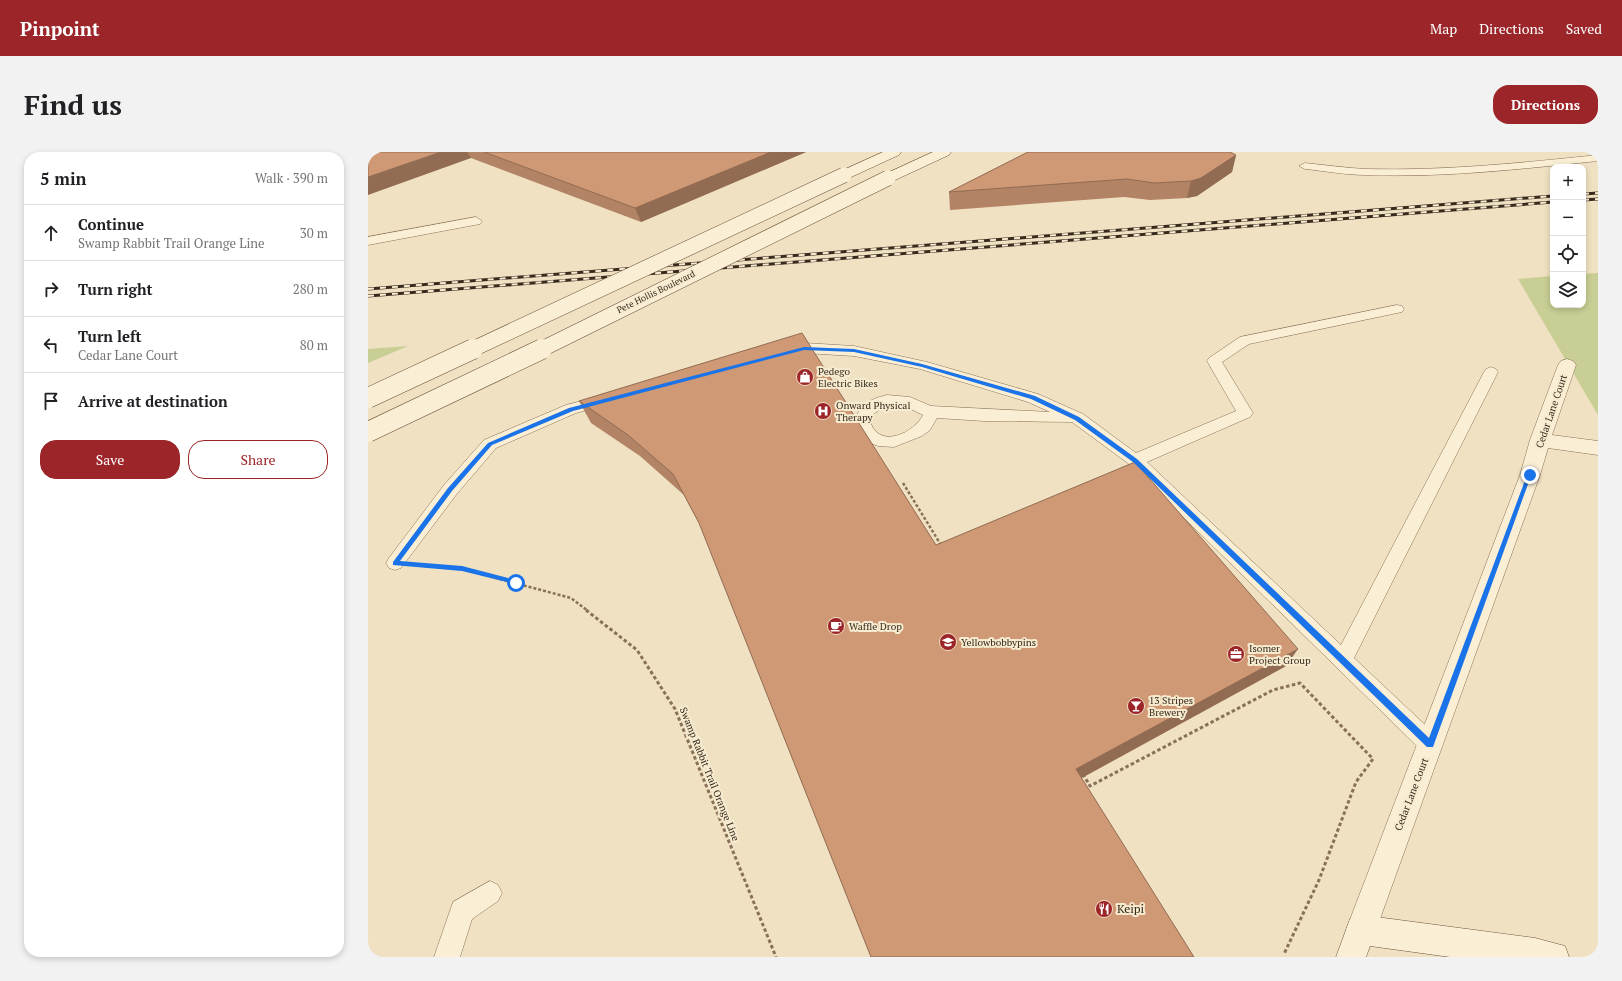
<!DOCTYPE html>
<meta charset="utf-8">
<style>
:root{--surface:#fff;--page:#f2f2f2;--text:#202124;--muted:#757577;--line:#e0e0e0;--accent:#9b2528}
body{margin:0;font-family:"PT Serif",serif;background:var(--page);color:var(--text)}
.controls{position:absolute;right:12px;top:12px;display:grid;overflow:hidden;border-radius:8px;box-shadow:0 2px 6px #0003}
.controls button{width:36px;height:36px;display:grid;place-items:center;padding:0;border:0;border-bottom:1px solid var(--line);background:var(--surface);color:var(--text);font:20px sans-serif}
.stop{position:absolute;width:12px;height:12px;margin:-9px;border:3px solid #1a73e8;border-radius:50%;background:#fff}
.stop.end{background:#1a73e8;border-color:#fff;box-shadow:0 1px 4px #0008}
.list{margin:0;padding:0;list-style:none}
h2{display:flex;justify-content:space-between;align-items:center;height:52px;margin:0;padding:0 16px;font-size:17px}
h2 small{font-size:13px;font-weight:400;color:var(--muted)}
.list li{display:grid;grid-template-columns:26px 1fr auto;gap:12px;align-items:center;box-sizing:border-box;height:56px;padding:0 16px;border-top:1px solid var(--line)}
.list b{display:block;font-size:15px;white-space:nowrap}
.list p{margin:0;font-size:13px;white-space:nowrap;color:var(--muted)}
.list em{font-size:13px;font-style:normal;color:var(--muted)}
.actions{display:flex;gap:8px;padding:12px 16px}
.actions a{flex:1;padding:9px 0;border:1px solid var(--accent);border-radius:16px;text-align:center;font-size:14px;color:var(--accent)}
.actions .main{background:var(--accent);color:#fff}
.icon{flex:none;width:22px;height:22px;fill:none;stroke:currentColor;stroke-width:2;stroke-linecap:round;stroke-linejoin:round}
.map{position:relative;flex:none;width:1230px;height:805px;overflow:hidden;border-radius:16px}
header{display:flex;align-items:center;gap:24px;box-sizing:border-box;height:56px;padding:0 20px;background:var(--accent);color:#fff}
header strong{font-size:19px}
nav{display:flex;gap:22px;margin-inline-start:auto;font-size:14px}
.intro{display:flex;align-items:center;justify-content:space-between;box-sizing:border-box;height:96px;padding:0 24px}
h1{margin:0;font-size:28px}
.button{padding:10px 18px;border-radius:16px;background:var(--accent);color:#fff;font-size:14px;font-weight:700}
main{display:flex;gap:24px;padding:0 24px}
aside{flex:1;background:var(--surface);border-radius:16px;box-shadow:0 2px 6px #0003}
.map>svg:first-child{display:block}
</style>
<header>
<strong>Pinpoint</strong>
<nav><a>Map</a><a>Directions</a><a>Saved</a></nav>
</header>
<div class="intro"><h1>Find us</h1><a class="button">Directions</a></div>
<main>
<aside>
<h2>5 min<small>Walk · 390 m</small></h2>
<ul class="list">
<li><svg class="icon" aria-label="ahead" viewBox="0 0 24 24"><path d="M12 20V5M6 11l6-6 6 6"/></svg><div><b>Continue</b><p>Swamp Rabbit Trail Orange Line</p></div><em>30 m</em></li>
<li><svg class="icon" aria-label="right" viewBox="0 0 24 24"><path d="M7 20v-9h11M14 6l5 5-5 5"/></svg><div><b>Turn right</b></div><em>280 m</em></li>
<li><svg class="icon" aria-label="left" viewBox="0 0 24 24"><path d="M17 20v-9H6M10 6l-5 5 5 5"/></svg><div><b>Turn left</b><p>Cedar Lane Court</p></div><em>80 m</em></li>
<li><svg class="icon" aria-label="arrive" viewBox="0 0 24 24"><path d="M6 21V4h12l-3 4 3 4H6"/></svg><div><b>Arrive at destination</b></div></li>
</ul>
<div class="actions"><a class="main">Save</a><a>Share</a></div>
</aside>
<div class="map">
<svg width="1230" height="805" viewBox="0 0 1230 805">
<rect width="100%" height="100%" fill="#efe1c1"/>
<g fill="#c8ce94">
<path d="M1230,121V263L1150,127L1185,124V153H1215V122Z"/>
<path d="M40,194L0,211V197Z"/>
</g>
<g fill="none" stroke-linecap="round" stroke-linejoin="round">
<g stroke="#897158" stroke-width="1">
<g id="lane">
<path d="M1230,3V9C1153,17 1075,26 998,23C978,23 957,19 937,17L931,14L937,11C957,13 978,16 998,17C1075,19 1153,11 1230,3Z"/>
<path d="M108,65L114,69L112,72L0,93V85Z"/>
<path d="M1029,153L1034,154L1036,157L1034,160L881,192L854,210L885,261L882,265L779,310L973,493L1116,220L1118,217L1123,215L1128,217L1130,220L986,506L1070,585L1073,592L1070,599L1062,602L1054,599L761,312L704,270L616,269L569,266L562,278L554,284L526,295L510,294L498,289L492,283L488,272L490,261L496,252L508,246L519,243L542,245L563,254L682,260L660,250L552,217L486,204L436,201L420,205L415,203L413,200L415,197L436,191L486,194L559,210L670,242L715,262L768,301L868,259L839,209L841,206L872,185ZM528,253L539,255L555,263C547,280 513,297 503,272L504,263L517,254Z"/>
<path d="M237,243L242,244L245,248L242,252L208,261L128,296L88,343L33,416L27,418L21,416L18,411L21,406L76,333L116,288L198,253Z"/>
<path d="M122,729L130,733L134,741L130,749L104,767L92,805H66L85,750Z"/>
</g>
</g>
<g stroke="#897158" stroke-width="1">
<path id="street" d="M1199,207L1205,209L1208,213L1184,283L1230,289V303L1180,296L1172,323L1008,778L1004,789L993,793L982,789L978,778L1152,323L1162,288L1190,213L1193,209Z"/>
</g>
<g stroke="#6b523b" stroke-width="1">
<g id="secondary">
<path d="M515,0H533L531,3L481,26H471L469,23L471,20Z"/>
<path d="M565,0H583L581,3L525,29H515L513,26L515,23Z"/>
<path d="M993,763L1167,786L1197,794L1201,805H1082L1002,794L998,805H968L982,767Z"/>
</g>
</g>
<g stroke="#897158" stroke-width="2.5" stroke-dasharray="3 2" stroke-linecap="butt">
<path d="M535,331L573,393"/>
<path d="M58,414L94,417L203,446L220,459"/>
</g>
<g stroke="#897158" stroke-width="3" stroke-dasharray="3.5 2.5" stroke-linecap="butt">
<path d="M218,458L269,498L307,557L408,805"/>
<path d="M715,622L722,634L905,538L932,531L1005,607L988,630L951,728L916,802"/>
</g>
<use href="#lane" fill="#faeed4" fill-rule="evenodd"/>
<use href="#street" fill="#faeed4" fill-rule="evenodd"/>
<use href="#secondary" fill="#faeed4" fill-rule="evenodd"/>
<g stroke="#382a1d" stroke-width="3">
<g id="rail">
<path d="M1215,42L1230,41"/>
<path d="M1215,48L1230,47"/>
<path d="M0,137L1185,44"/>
<path d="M0,144L1185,50"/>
</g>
</g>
<use href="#rail" stroke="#f7ebd0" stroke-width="2" stroke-dasharray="6" stroke-linecap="butt"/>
<g stroke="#6b523b" stroke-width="16" stroke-linecap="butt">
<g id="secondary-bridge-far1">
<path d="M103,198L476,23"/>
<path d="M172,198L520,26"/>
</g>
</g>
<g stroke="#6b523b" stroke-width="21" stroke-linecap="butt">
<g id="secondary-bridge">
<path d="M0,246L105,197"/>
<path d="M0,280L174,197"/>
</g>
</g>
<use href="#secondary-bridge-far1" stroke="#faeed4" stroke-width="15"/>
<use href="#secondary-bridge" stroke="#faeed4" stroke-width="20"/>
</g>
<g fill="#b28465">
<path d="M0,0H438L273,70L103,6Z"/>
<path d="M868,3L864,20L829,44L819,46L782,48L756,45L582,58L581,40Z"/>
<path d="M211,249L568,393L918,514L714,626L332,373L316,343L272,304L223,271Z"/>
</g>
<g fill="#916b52">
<path d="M73,0H99L103,6L0,43V25Z"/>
<path d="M403,0H438L273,70L267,56Z"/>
<path d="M868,3L864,20L829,44L819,46L823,29Z"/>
<path d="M930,497L918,514L704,631L708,617Z"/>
</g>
<g fill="#cf9975" stroke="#916b52">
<path d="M0,0H73L0,25Z"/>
<path d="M116,0H403L267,56Z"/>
<path d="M660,0H862L868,3L833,26L823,29L786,31L759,27L581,40Z"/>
<path d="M434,181L568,393L767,310L930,497L708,617L826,805H503L331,371L305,322L260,283L211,249Z"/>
</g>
<path fill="#1a73e8" d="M436,195L486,197L554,212L667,244L711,265L769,307L1061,586L1159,323L1164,321L1065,595H1059L765,310L707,268L663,247L554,215L486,200L436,198L205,259L124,293L84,339L32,409L94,414L148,428L151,429V433L94,419L25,413V410L80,336L120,291L201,256Z"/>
<defs>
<g id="shop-disc" transform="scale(0.9)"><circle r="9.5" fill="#9b2528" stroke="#f7ebd0"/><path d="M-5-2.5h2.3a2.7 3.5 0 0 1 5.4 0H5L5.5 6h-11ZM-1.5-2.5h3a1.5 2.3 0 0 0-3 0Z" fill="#fff"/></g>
<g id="hospital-disc" transform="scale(0.9)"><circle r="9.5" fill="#9b2528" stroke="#f7ebd0"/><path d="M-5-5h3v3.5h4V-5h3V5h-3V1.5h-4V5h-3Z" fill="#fff"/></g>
<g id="cafe-disc" transform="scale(0.9)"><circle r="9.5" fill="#9b2528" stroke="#f7ebd0"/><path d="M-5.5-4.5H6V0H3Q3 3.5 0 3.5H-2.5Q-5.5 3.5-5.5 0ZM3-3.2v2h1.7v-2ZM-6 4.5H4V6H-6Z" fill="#fff"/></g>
<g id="school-disc" transform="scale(0.9)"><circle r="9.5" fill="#9b2528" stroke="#f7ebd0"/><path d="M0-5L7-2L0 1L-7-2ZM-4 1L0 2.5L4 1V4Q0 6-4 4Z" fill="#fff"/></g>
<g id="office-disc" transform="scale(0.9)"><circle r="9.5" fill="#9b2528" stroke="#f7ebd0"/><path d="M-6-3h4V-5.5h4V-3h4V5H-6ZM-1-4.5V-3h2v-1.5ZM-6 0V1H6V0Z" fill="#fff"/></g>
<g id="bar-disc" transform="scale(0.9)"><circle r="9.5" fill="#9b2528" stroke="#f7ebd0"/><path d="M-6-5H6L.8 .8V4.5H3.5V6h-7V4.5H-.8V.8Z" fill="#fff"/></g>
<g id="restaurant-disc" transform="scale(0.9)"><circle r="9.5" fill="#9b2528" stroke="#f7ebd0"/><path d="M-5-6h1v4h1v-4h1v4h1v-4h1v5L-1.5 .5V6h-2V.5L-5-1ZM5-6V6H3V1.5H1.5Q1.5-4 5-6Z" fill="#fff"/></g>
</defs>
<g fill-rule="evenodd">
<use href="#shop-disc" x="437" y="225"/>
<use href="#hospital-disc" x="455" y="259"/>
<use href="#cafe-disc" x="468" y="474"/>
<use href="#school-disc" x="580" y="490"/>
<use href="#office-disc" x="868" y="502"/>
<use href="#bar-disc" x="768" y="554"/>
<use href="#restaurant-disc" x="736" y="757"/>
</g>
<g text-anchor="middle" stroke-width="4" stroke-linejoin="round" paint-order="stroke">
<g font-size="9" fill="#382a1d" stroke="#f7ebd0">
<text transform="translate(288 140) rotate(-26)" y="3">Pete Hollis Boulevard</text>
</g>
<g font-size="10" fill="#382a1d" stroke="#f7ebd0" text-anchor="start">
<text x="450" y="223">Pedego<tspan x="450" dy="12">Electric Bikes</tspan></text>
<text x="468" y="257">Onward Physical<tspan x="468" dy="12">Therapy</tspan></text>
<text x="481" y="478">Waffle Drop</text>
<text x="593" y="494">Yellowbobbypins</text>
<text x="881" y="500">Isomer<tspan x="881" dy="12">Project Group</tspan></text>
<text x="781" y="552">13 Stripes<tspan x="781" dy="12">Brewery</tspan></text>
</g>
<g font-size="10" fill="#382a1d" stroke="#f7ebd0">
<text transform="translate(1183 259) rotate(-71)" y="4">Cedar Lane Court</text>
<text transform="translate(342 622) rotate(68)" y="4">Swamp Rabbit Trail Orange Line</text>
<text transform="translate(1043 642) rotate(-69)" y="4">Cedar Lane Court</text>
</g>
<g font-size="12" fill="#382a1d" stroke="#f7ebd0" text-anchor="start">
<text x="749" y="761">Keipi</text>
</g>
</g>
</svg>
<div class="controls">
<button>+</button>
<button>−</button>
<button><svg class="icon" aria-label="locate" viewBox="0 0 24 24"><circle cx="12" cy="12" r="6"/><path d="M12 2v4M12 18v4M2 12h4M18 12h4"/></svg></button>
<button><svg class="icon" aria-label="layers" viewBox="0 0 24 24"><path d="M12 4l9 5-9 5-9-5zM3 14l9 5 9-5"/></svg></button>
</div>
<div class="stop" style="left:148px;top:431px"></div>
<div class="stop end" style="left:1162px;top:323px"></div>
</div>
</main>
